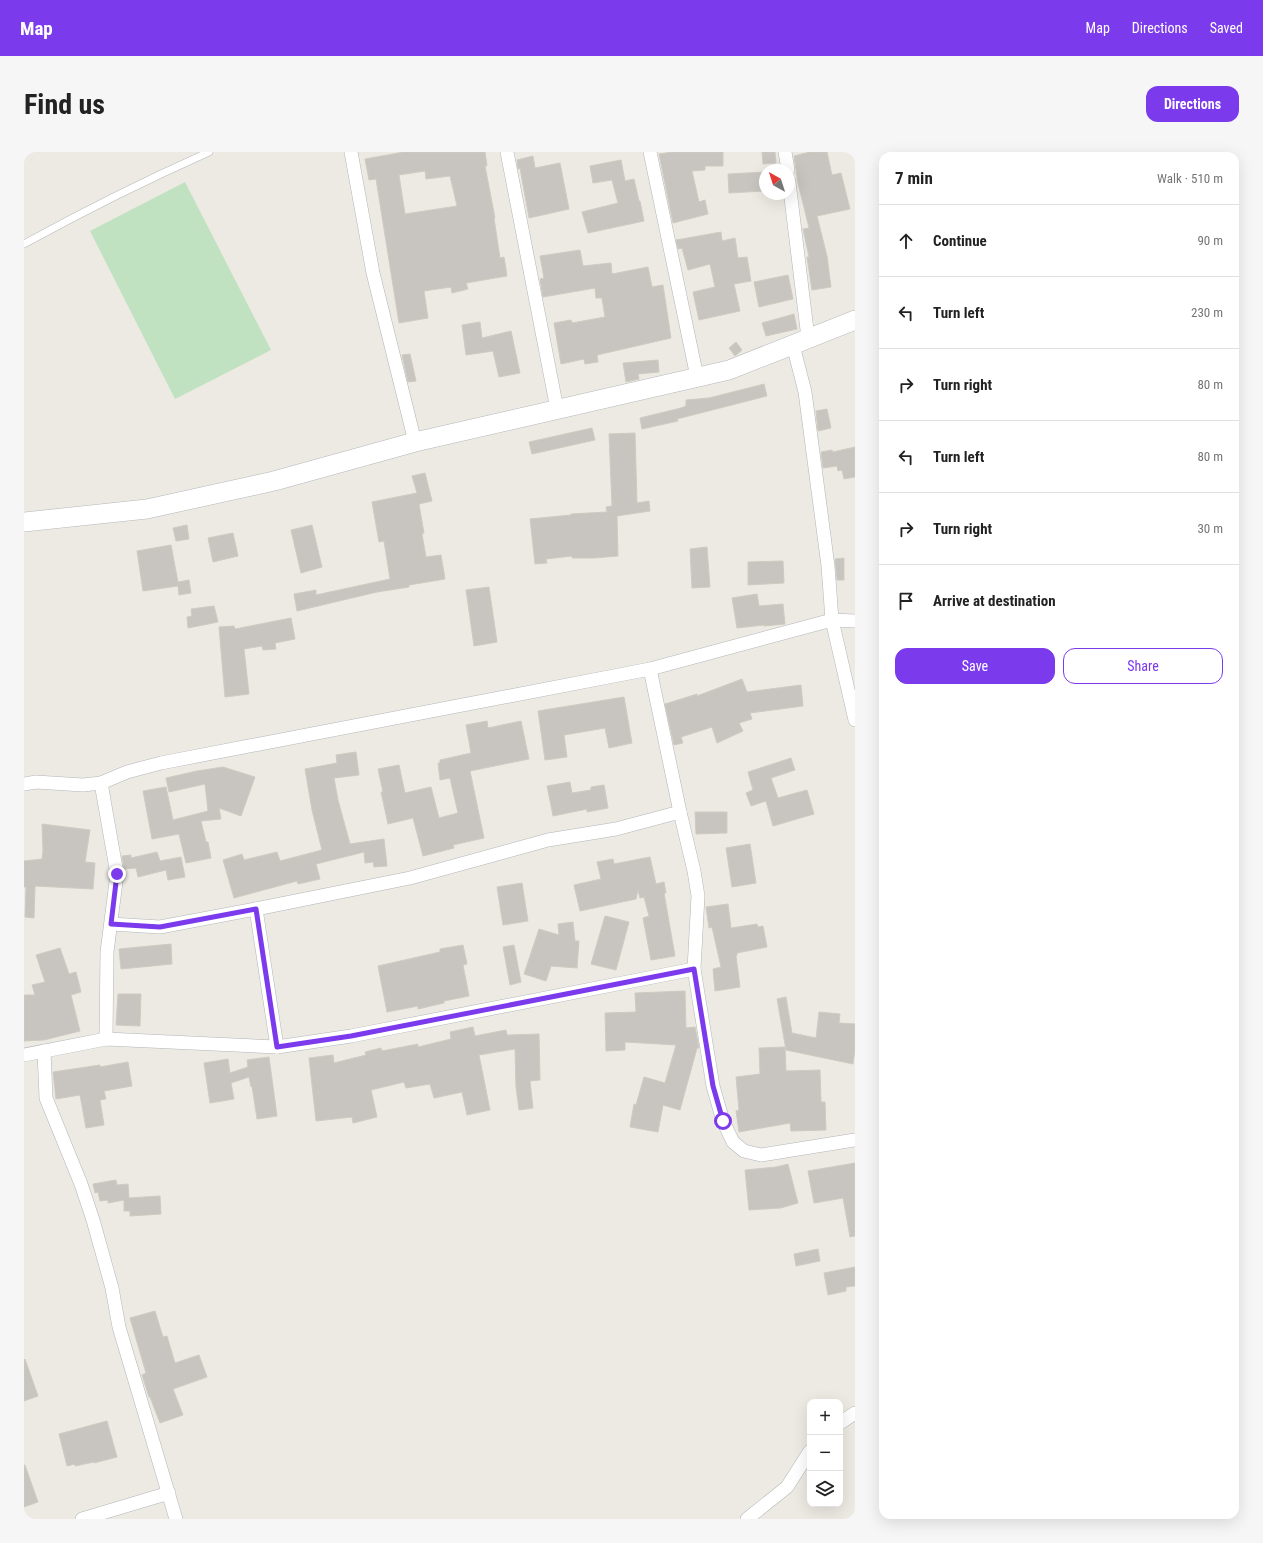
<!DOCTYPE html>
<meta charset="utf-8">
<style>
:root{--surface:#fff;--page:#f6f6f6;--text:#222;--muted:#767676;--line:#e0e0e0;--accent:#7c3aed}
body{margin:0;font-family:"Roboto Condensed",sans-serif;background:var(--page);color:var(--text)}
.controls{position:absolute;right:12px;bottom:12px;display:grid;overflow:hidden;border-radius:8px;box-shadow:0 4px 16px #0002}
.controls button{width:36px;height:36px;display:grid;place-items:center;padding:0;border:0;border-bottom:1px solid var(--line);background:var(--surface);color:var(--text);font:20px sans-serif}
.compass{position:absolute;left:735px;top:12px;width:36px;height:36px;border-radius:50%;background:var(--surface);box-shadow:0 4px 16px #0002;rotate:321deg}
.stop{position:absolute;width:12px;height:12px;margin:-9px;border:3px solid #7c3aed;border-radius:50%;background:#fff}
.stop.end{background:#7c3aed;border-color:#fff;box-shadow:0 1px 4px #0008}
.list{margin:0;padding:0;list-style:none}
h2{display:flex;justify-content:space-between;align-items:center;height:52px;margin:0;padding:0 16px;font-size:17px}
h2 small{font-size:13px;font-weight:400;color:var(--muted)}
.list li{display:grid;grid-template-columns:26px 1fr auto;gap:12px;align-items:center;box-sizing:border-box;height:72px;padding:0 16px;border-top:1px solid var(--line)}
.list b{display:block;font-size:15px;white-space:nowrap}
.list em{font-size:13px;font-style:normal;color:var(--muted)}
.actions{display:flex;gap:8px;padding:12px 16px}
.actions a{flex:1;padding:9px 0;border:1px solid var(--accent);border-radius:12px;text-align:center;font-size:14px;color:var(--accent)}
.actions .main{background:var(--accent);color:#fff}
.icon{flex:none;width:22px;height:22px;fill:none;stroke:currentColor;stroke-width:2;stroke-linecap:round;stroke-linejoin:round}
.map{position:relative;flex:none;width:831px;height:1367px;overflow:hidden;border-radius:12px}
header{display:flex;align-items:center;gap:24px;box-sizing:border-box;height:56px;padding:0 20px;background:var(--accent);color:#fff}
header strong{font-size:19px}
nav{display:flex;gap:22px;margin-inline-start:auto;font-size:14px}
.intro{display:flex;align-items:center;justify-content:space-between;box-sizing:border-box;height:96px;padding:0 24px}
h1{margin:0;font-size:28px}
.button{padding:10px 18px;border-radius:12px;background:var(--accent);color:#fff;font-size:14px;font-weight:700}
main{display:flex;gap:24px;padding:0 24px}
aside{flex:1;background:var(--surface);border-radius:12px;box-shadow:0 4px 16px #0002}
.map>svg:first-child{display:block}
</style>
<header>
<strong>Map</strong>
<nav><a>Map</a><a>Directions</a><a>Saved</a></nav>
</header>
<div class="intro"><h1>Find us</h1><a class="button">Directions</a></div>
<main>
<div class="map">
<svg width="831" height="1367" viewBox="0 0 831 1367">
<rect width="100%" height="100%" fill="#eceae2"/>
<path fill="#c1e2c1" d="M161,30L247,198L151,247L66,79Z"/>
<g fill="#c8c5c0" stroke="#d0cbc1" fill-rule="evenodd">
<path d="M380,0H461L463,14H461L471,66H470L476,106L480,105L483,124L442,131L444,137L428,141L427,135L400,139L404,166L375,171L352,27L345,28L341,7ZM401,19L402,27L426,24L433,54L381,62L375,23Z"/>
<path d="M649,0H699V14H681V18L668,19L675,50L681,48L684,62L649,71L635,2Z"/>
<path d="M738,0H751L752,11L739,12Z"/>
<path d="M786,0H803L808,23L817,21L826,57L793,64L803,104L807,135L788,138L783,105H785L779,77L785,76L774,31L770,4Z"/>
<path d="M509,4L511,16L536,11L545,57L505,66L496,16L494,17L493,8Z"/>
<path d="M597,8L601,29L610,27L615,49H616L620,69L564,81L558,60L594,51L588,28L569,31L566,14Z"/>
<path d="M741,20V39L705,41L704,22Z"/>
<path d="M697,80L698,89L711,86L714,106L723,105L727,129L710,132L716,159L675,168L669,140L691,135L686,112L664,118L658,96L654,97L652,88Z"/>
<path d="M556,98L559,114L587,111L588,122L624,115L628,135L639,133L647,186L573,203L574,210L561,212L560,207L537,212L530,171L547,168L548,171L581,165L578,146H572L571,136L519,145L516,127L520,126L516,104Z"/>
<path d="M764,123L769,147L735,155L730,130Z"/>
<path d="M770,162L773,177L742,184L738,171Z"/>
<path d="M456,170L458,186L487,179L496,221L475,225L469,199L442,203L438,173Z"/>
<path d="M712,190L718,198L711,204L705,196Z"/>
<path d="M386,202L392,229L384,230L378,203Z"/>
<path d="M634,208L635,220L614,222L615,227L602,230L599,211Z"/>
<path d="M740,232L743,244L653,267L654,269L618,277L616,266L657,256L662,254V248L685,246Z"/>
<path d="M803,257L807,276L794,279L792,259Z"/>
<path d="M568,276L571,288L508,302L505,290Z"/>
<path d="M611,281L613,351L625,349L626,359L593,364L594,404L570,406H548V404L522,407L523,411L511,412L506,367L547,363V362L583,360L582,355L588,354L585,282Z"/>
<path d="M831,295V325L820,327L818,318L814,319L813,314L799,316L797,300L808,298L809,300Z"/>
<path d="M401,321L408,349L395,352L400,381L398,382L402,405L417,403L421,427L385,433V435L353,440L273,459L270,442L292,438V443L366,427L360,389L355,390L348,350L393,341L388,324Z"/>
<path d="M163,373L165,387L152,389L149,376Z"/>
<path d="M288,373L298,415L277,421L267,378Z"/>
<path d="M209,381L214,404L189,410L184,386Z"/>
<path d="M147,393L154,430L165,428L167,441L155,443L154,434L119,439L113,399Z"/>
<path d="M683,395L686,435L668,436L666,397Z"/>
<path d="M820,406V428H813L811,407Z"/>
<path d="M759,409L760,431L724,433V410Z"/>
<path d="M465,435L473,490L450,494L442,438Z"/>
<path d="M733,442L735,454L759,452L761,472L740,474V473L713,476L708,446Z"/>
<path d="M190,454L194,470L164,476L163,465L168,464L167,457Z"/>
<path d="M267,466L271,487L251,491L252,497L239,498L238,494L220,497L225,542L201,545L195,475L210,474L211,477Z"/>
<path d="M718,527L723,540L777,533L779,554L726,561L728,567L715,571L719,579L693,591L688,575L657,585L659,591L650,593L641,552L673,542V544Z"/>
<path d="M600,545L608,591L585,596L581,576L540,583L543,605L521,608L514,559Z"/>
<path d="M463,569L464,576L497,569L505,607L446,619L460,686L429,693L430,696L399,704L389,666L364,672L357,640H359L354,617L375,613L381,641L407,635L415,666L434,661L426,626L416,628L414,611H416V608L447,601L442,573Z"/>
<path d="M332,600L335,623L310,626L314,648L326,692L360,687L363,714L350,715L349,710L341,711L340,700L292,712L296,727L274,732L273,729L210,746L199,708L218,702L220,708L253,700L256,709L298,698L288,658L281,617L313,611L312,603Z"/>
<path d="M767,606L771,618L747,626L754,646L783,638L790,662L749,674L742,649L727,654L722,641L729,638L724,620Z"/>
<path d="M199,615L231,625L217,664L195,656L197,667L177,669L182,690H184L187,706L162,711L155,682L128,687L119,639L142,635L149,668L184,659L181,632L145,640L142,626L173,619Z"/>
<path d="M546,630L548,641L567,638V635L580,633L584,656L563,660V657L529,664L523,634Z"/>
<path d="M671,660H703V681L672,682Z"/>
<path d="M18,672L66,678L61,710L71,711L69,737L11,734L10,766L1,765L2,735H0V709L18,707L19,699Z"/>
<path d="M726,692L732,731L708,735L702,696Z"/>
<path d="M133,700L136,709L157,705L161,725L144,728L142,718L114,725L112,716L100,717L98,704L107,703V706Z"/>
<path d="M626,705L632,732L640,730L642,741H640L651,804L627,808L619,766L625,764L620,745L616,746L614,738L612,747L556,759L550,733L577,727L573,710L589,707L590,712Z"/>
<path d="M498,731L504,769L479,773L473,735Z"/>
<path d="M704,752L707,776L733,772L734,775L739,774L743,795L713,801V803L712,804L716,835L691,839L689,817L697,815L688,775L685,776L682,755Z"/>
<path d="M581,764L605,770L592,818L567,812Z"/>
<path d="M549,770L551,789H555L553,816L527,814L522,829L500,822L515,777L535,783L534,772Z"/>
<path d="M147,792L148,812L97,817L95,797Z"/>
<path d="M439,793L443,812L439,813L445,844L420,849V851L394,857V854L363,860L354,814L416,800V797Z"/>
<path d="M490,793L497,830L486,833L479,795Z"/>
<path d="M36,796L45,822L52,820L57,840L47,843L56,879L20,888L0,889V843H11L8,833L21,830L12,803Z"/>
<path d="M661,839L662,876L671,875L675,896H673L656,958L639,953L634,980L606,975L610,952L612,953L620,925L641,931L652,893L601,890V898L582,899L581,861L612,860L611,841Z"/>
<path d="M94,842H117L116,874L92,873Z"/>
<path d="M762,845L768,881L792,886L795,860L816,862L815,871L831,872V897L829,912L762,898L753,847Z"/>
<path d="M449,875L451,884L482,878L483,883L515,882L516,928L506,929L509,956L495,958L492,935L491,897L455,903L466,958L443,963L438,940L410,946L406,932L382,936L380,930L347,938L353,965L329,971L328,965L292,969L285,906L309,903L310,911L342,903L341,900L357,896L358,899L394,892V895L427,887L426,880Z"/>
<path d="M761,895L762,919L796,918L797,950H801L802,978L767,979L766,971L715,980L712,959L715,958L712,925L736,922L735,896Z"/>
<path d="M245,905L253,964L233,967L228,934L227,935L225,925L207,931L210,947L186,951L180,911L204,907L206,921L224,915L223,908Z"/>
<path d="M104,910L108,934L80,939L82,947L76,948L80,973L62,976L56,943L32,947L29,920L76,913V915Z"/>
<path d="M831,1011V1084L826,1085L819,1046L790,1051L784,1019Z"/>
<path d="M764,1012L774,1051L757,1056L725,1058L721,1018L752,1015Z"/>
<path d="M92,1028L93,1033L104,1032L105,1046L136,1044L137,1062L106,1064V1059H100V1048L84,1051V1048L76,1049L74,1040L71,1041L69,1032Z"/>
<path d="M794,1097L796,1109L772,1114L770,1102Z"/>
<path d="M831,1115V1134L822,1135V1139L804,1143L800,1121Z"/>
<path d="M131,1159L139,1185L143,1184L151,1211L175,1203L183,1225L149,1237L159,1263L136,1271L126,1245H125L118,1223L122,1221L106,1166Z"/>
<path d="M1,1207L14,1244L0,1249V1208Z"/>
<path d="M83,1269L93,1305L70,1311V1310L51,1314V1312L43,1314L35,1282Z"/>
<path d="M0,1313H1L14,1350L0,1355Z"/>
</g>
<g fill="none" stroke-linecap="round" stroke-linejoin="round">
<g stroke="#b3b5b9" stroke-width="8">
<path id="lane" d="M0,92C60,59 122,28 185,0"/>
</g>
<g stroke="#b3b5b9" stroke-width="14">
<g id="street">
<path d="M327,0L349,121L391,290"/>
<path d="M483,0L533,257"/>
<path d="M626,0L673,225"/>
<path d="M761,0L764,18"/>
<path d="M765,30L784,186"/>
<path d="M769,193L781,240L804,414L808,468L831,568"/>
<path d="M626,517L656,660L670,719L674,744L670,817L689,934L699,969L709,990L720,999L737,1003L831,988"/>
<path d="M77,631L93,722L83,800L82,887"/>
<path d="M0,632L12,630L59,633L77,631L103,620L137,611L626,517L808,468L831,469"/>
<path d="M232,757L253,895"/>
<path d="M87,772L136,775L232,757L386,726L524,688L592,677L656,660"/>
<path d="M20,899L22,946L57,1032L69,1068L88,1136L95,1175L152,1367"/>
<path d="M0,903L82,887L253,895L327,884L670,817"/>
<path d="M816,1271L831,1261"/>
<path d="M58,1367L145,1341"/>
<path d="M723,1367L763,1335L786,1299"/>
</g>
</g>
<g stroke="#b4b7bb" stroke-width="20">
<path id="secondary" d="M0,370L123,357L250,329L391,290L705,218L831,168"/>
</g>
<use href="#lane" stroke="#fff" stroke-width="7"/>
<use href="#street" stroke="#fff" stroke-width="13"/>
<use href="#secondary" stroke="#fff" stroke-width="19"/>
</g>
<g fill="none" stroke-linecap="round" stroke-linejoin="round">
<path stroke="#7c3aed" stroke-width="5" d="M93,722L87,772L136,775L232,757L253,895L327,884L670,817L689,934L699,969"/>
</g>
</svg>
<div class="controls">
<button>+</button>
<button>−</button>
<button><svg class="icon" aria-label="layers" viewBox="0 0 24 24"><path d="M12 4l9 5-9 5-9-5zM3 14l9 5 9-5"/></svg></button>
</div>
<svg class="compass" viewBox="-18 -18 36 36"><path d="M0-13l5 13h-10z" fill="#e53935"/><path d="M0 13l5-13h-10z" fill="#767676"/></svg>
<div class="stop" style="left:699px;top:969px"></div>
<div class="stop end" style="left:93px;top:722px"></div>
</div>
<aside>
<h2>7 min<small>Walk · 510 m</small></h2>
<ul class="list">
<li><svg class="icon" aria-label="ahead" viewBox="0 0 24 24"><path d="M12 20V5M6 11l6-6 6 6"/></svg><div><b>Continue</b></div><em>90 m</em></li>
<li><svg class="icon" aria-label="left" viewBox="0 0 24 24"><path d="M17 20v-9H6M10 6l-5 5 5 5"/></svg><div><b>Turn left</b></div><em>230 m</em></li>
<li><svg class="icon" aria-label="right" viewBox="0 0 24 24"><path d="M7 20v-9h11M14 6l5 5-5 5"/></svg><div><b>Turn right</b></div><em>80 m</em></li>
<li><svg class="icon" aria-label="left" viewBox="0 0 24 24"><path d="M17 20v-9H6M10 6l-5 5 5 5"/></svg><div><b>Turn left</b></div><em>80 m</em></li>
<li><svg class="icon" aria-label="right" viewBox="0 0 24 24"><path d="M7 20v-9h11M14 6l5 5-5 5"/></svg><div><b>Turn right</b></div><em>30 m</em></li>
<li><svg class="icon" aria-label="arrive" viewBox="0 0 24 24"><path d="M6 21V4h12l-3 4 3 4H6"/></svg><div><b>Arrive at destination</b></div></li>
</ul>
<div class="actions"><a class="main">Save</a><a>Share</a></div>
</aside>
</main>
